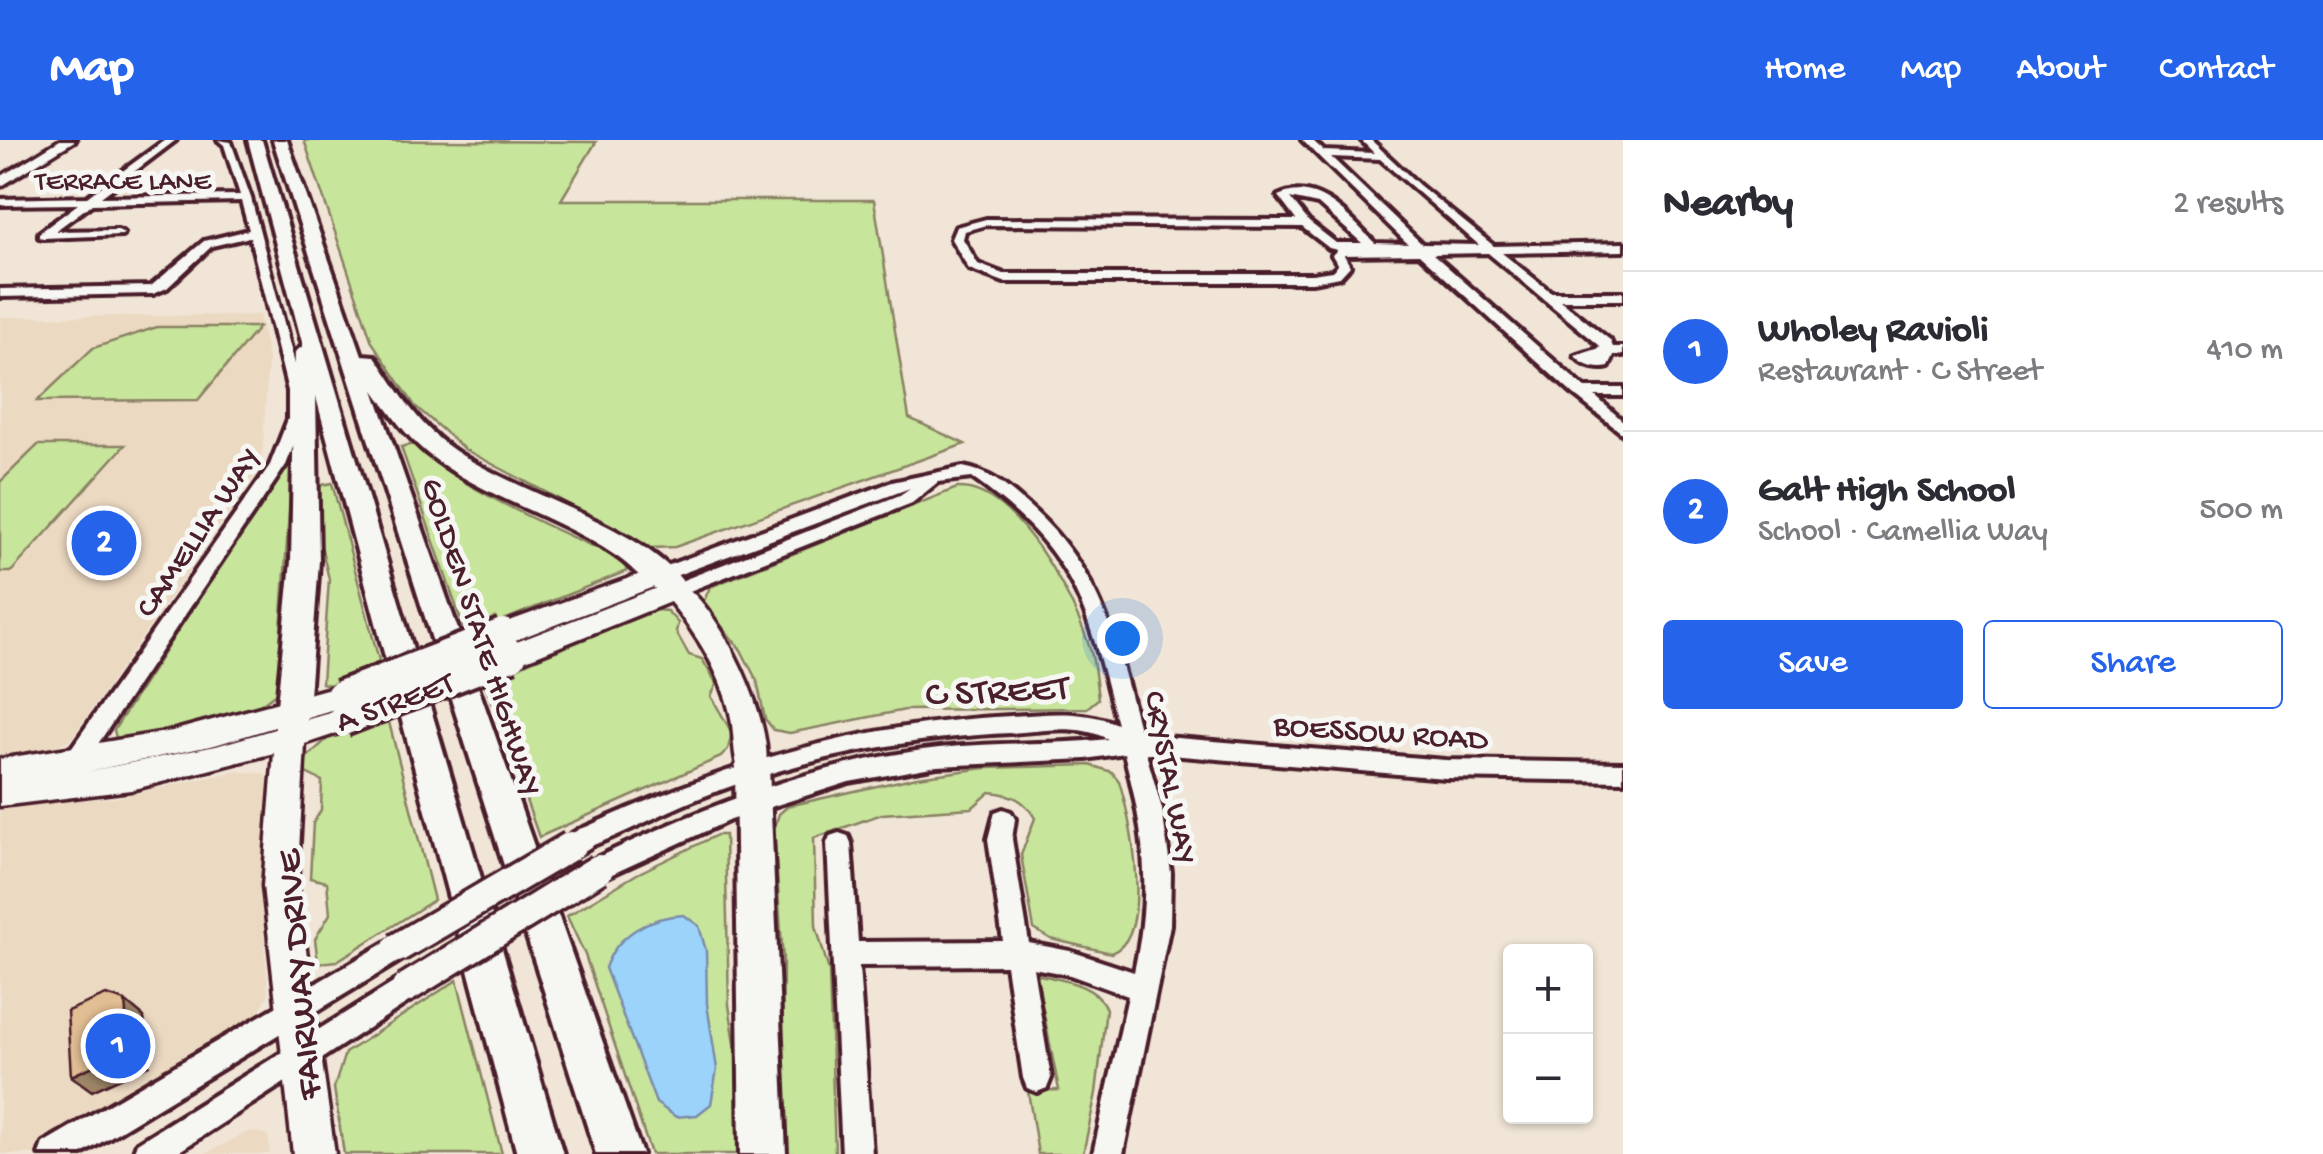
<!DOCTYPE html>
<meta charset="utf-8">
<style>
:root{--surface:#fff;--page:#f7f7f7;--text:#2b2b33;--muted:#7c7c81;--line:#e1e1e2;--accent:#2563eb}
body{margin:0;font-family:"Gochi Hand",sans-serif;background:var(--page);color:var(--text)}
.controls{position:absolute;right:30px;bottom:30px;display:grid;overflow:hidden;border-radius:10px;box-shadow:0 2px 8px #0004}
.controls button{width:90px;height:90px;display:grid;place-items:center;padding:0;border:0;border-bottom:2px solid var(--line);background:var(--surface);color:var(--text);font:50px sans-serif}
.you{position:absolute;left:1122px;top:498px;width:35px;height:35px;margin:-25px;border:8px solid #fff;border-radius:50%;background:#1a73e8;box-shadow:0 0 0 15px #1a73e833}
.badge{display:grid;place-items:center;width:65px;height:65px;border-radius:50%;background:var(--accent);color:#fff;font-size:32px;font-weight:700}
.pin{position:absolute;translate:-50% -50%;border:5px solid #fff;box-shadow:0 2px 10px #0006}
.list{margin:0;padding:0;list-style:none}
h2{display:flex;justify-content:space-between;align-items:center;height:130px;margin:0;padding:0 40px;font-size:42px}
h2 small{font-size:32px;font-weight:400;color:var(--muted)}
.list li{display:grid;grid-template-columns:65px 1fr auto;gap:30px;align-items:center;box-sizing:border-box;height:160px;padding:0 40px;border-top:2px solid var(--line)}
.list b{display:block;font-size:38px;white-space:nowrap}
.list p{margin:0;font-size:32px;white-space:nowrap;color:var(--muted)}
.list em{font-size:32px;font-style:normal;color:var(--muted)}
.actions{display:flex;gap:20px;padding:30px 40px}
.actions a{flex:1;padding:22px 0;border:2px solid var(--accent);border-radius:10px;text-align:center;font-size:35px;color:var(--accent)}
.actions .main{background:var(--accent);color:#fff}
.map{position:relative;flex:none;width:1623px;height:1014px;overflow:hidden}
header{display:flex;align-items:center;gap:60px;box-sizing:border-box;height:140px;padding:0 50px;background:var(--accent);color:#fff}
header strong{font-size:48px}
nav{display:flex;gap:55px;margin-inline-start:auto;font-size:35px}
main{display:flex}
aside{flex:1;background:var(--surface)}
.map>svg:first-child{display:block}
</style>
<header>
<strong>Map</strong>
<nav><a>Home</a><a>Map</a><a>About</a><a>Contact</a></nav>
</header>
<main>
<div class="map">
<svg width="1623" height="1014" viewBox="0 0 1623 1014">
<rect width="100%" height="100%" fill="#f0e5d6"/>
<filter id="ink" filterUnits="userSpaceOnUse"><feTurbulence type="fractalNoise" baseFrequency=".01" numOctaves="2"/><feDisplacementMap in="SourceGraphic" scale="20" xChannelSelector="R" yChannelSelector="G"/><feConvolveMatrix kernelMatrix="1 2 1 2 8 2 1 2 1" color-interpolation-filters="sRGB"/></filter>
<g filter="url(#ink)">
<g fill="#ecd9c2">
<path d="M259,175L268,218L263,308L254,336L72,598L40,614L0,617V177Z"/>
<path d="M237,631L265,634L272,648L263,784L268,855L256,877L34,1014H0V663L114,658Z"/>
<path d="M249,991L268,995L270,1014H205Z"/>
</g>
<g fill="#c8e59c" stroke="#898264" stroke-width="2.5">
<path d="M304,0L596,2L561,60H874L909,278L965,304L675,407L651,408L464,309L415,266L372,202Z"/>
<path d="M157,187H259L198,260L37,261L93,208Z"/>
<path d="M294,296L277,552L251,572L128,602L116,598L114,590L272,344Z"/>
<path d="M414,304C452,345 568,396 622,419L627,431L466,495L401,307Z"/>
<path d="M38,305H125L11,432H0V342Z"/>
<path d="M332,343L381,528L329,545L322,543L329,439L319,397L317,346Z"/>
<path d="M957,348C1016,344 1077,464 1091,512C1095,526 1096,543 1098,559L1087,568L905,570L790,593L774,590L765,579L757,541L741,510L703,463L710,447Z"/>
<path d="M656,470L667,471L678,483L676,492L689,515L702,519L717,544L711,556L732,593L728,609L721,617L539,697L485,544L531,521Z"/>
<path d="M389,582L434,760L337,821L318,823L315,799L330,774L327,742L310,738L313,683L321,670L322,641L306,633L305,619L327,599Z"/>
<path d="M1090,625L1112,632L1119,641C1130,676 1156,796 1111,813L1051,799L1034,789L1021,715L1035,678C1024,659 1012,654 990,652L972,668L882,674L814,698L816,786L829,831L835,1014H781L783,821L774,690L779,674L788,666L917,637L985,628Z"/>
<path d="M717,695H725L729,865L742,948L744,1014H651L585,815L567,776L637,734Z"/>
<path d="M1036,834C1060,840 1096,843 1106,869L1096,953L1083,1014H1038L1028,951L1059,950Z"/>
<path d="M457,840L502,1014H344L334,948L345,913Z"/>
</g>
<path fill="#9bd3fb" stroke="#7b8ba8" stroke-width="2.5" d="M684,775L699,786L706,811L707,864L717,929L711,964L697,975L676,977L656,963L605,828C616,795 650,776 684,775Z"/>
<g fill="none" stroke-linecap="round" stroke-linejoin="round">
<g stroke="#4a1f2b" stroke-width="8">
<g id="minor">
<path d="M165,0H176L101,57L240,55L224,5L218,0L231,2L251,58L302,251L304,279L286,325L81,629L73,632L65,629L62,623L65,617L270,325L288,279V251L250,97L212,106L167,148L153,154L0,157V149L151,146L204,101L249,90L241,61L92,64L55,91L118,90L124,93L122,95L43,98L39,97V93L78,64L0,65V59L87,57Z"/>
<path d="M1302,0H1312L1324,11L1374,13L1361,0H1371L1419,45L1494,106L1623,103V111L1502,113L1551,152H1623V160H1560L1610,200L1613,207H1623V215H1614L1609,227C1596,230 1584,226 1575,216L1600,208L1599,205L1488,113L1433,114L1585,248H1623V256H1595L1623,281V294L1574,255L1419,114L1344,115L1350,126L1340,137L1312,142H1004L969,129L951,99L956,87L986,79L1296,80L1278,56C1317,37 1350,78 1375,103L1408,104ZM1331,17L1380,19L1479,105L1422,104ZM1290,58L1318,64L1362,103H1336L1309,82ZM986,85L1302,87L1329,108L1337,110L1332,115L1338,125L1332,131L1312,134H1004L978,124L963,99L965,91Z"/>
<path d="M963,327C987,331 1004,344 1022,360C1102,427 1115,499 1141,595L1445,620L1623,623V641L1445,638L1146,613L1162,669L1171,733L1170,785L1123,1014H1093L1128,856L1070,835L1033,828L1051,938L1047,948L1037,952L1027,948L1023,938L1006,825L859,826L872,1014H842L827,703L830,696L839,693L848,696L851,703L858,802L1003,801L988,699L995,672L1003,669L1011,672L1015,679L1012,699L1029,803L1070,811L1134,832C1152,749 1145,695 1124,613L1086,619L937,626L849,642L730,680L599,740L590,737L587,729L590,721C700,668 816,622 939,608C995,602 1052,605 1108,599C1077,583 1043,591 1010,593C902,598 798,619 697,659C659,674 623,695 585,708L577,705L573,698L577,691C719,626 854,584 1011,576C1048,574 1082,569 1117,584C1087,467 1076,411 972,338L938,342L912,363L682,454L675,456L666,450L668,446L900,355L910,348L667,439H653L651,435L653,431L892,342Z"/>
<path d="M397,796L406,799L410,808L406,817L82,1014H39L43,1003Z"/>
<path d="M406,835L416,839L420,848L416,857L175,1014H133L137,1003Z"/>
</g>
</g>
<g stroke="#4a1f2b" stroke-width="7">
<g id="major">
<path d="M60,0H76L0,47V37Z"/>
<path d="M660,427L669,429L673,435L669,441L513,501H493L489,494L493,487Z"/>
<path d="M675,441C715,453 783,597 763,636L752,639L741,636C732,618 735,593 730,573C720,531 697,495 670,462L521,522H501L497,515L501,508Z"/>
<path d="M341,545L351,548L355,556L351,564L215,605L85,632L216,606L343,569L353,572L358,580L353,588L305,604L297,746L335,1014H293L263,746L274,613L131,650L0,666V619L172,591Z"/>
</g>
</g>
<g stroke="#4a1f2b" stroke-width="8">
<g id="highway">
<path d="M248,0H262L563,1014H517L316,257L319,421L306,597L302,606L290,610L278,606L274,597L291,421L295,212L303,206Z"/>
<path d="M273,0H287L362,215L375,216C397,248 415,281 447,305C510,353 649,385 689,450L685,457C660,464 637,429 616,416C558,376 484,358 428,314C406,296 390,273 374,250L642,1014H596Z"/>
<path d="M752,614L764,618L769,627L786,1014H740L735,627L740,618Z"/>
</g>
</g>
<use href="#minor" fill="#f6f6f2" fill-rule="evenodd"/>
<use href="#major" fill="#f6f6f2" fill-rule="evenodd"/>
<use href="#highway" fill="#f6f6f2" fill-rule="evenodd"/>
<g stroke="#4a1f2b" stroke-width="29" stroke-linecap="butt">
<path id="minor-bridge-far1" d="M567,709L585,698"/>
</g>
<g stroke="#4a1f2b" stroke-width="35" stroke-linecap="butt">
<g id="minor-bridge">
<path d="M397,808L571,706"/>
<path d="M406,848L599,729"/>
</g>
</g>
<g stroke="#4a1f2b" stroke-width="38" stroke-linecap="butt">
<g id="major-bridge">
<path d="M341,556L503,494"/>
<path d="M343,580L511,515"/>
</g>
</g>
<use href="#minor-bridge-far1" stroke="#f6f6f2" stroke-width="21"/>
<use href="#minor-bridge" stroke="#f6f6f2" stroke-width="28"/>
<use href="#major-bridge" stroke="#f6f6f2" stroke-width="30"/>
</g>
<path fill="#9e8567" stroke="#4a1f2b" stroke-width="2.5" d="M125,861L144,877L149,925L92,951L71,936Z"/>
<path fill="#e1be93" stroke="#4a1f2b" stroke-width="2.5" d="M106,855L125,861L129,910L71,936L67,871Z"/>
</g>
<g text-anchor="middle" stroke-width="10" stroke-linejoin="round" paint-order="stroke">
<g font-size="28" fill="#4a1f2b" stroke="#f6f6f2">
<text x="123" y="49">TERRACE LANE</text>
</g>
<g font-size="32" fill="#4a1f2b" stroke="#f6f6f2">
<text transform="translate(196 391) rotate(-56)" y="11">CAMELLIA WAY</text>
<text transform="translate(484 496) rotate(72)" y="11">GOLDEN STATE HIGHWAY</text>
<text transform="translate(394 560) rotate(-20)" y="11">A STREET</text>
<text transform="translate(1381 590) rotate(4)" y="11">BOESSOW ROAD</text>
<text transform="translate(1173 637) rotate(79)" y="11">CRYSTAL WAY</text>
</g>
<g font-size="38" fill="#4a1f2b" stroke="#f6f6f2">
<text transform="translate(997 548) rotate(-3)" y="13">C STREET</text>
<text transform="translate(296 835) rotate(-95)" y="13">FAIRWAY DRIVE</text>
</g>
</g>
</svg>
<div class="controls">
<button>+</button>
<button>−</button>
</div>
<div class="you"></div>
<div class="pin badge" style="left:118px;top:906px">1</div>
<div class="pin badge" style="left:104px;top:403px">2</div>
</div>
<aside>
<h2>Nearby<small>2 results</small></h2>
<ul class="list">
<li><span class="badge">1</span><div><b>Wholey Ravioli</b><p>Restaurant · C Street</p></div><em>410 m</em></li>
<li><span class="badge">2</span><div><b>Galt High School</b><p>School · Camellia Way</p></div><em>500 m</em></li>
</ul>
<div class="actions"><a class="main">Save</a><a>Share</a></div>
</aside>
</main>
